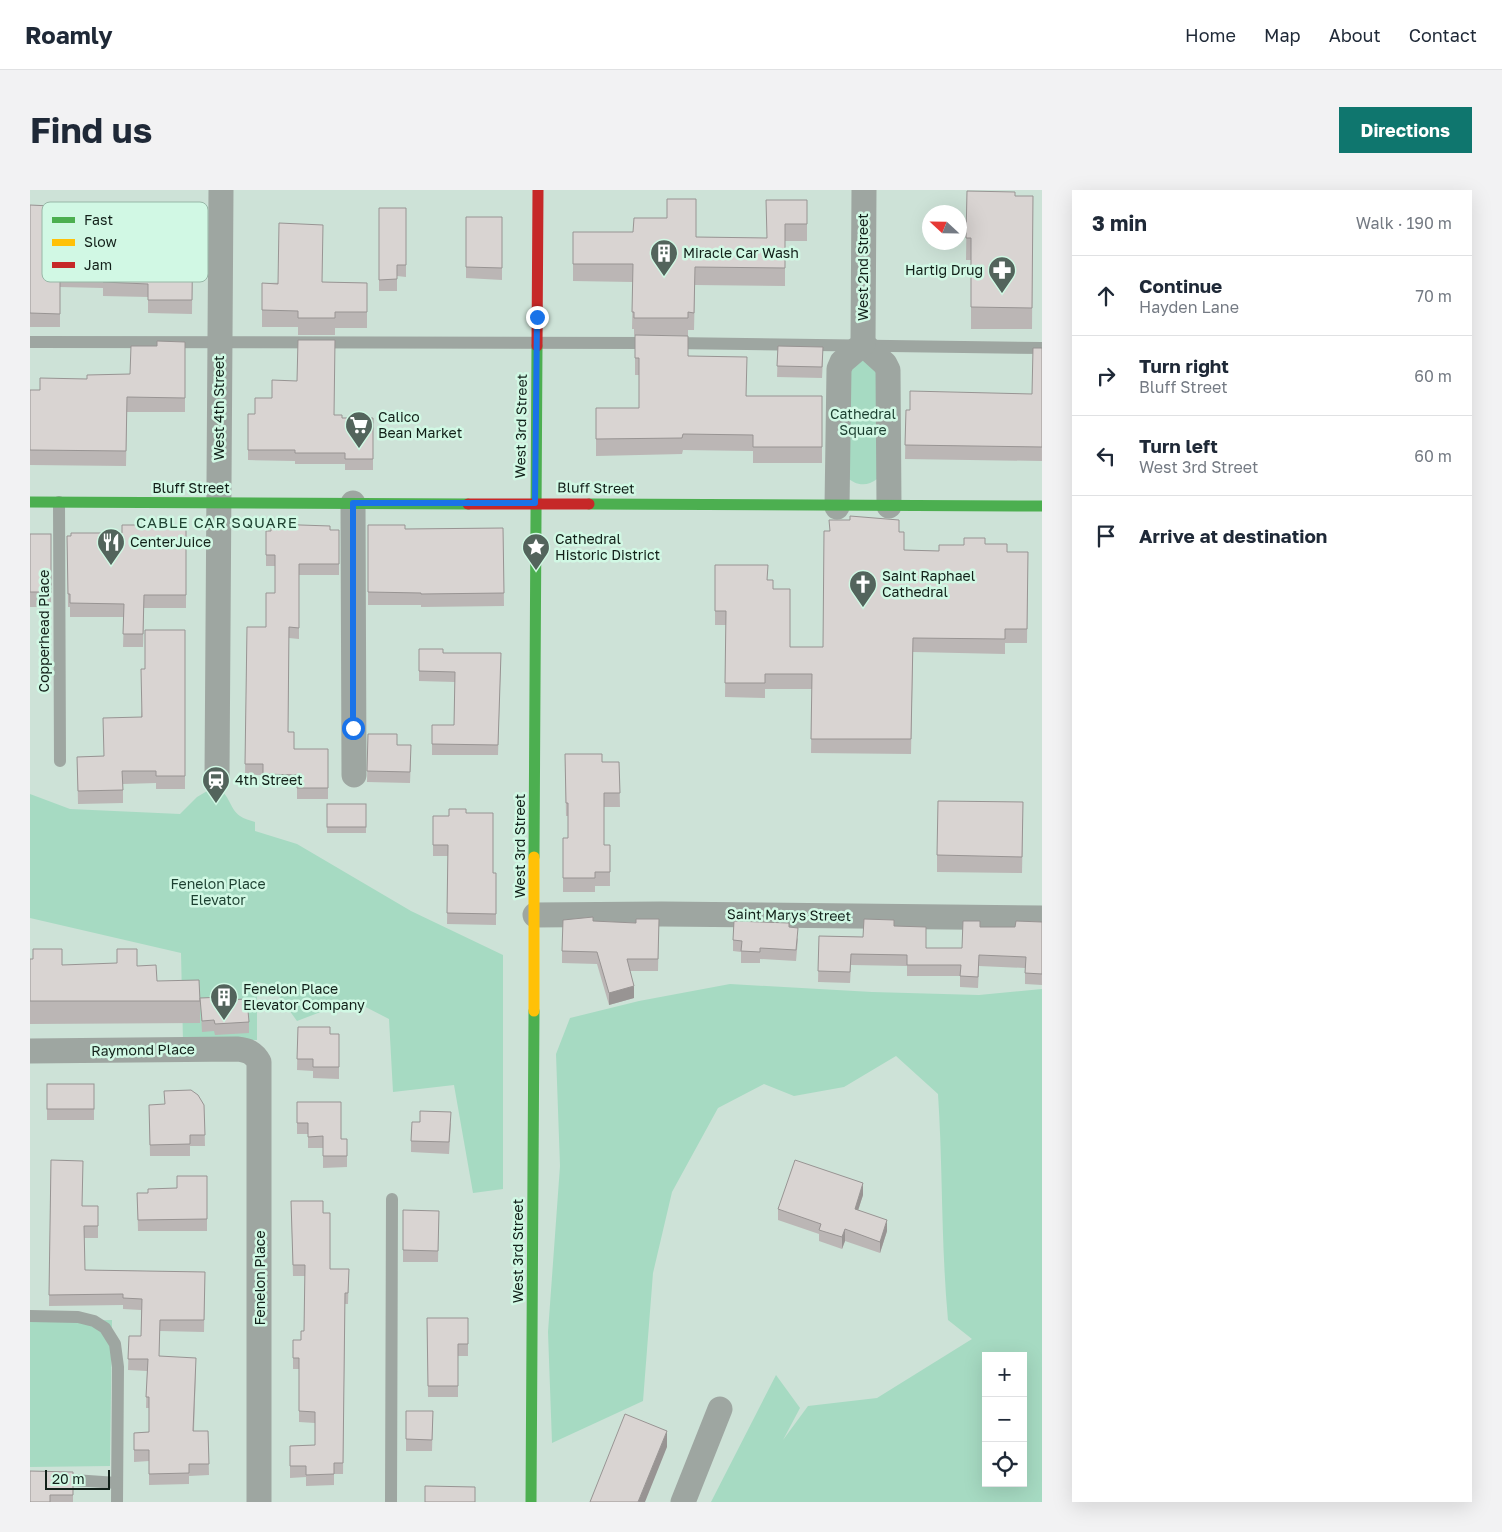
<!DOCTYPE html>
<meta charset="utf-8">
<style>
:root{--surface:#fff;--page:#f2f2f3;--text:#1f2937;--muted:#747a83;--line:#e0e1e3;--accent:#0f766e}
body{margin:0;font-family:"Golos Text",sans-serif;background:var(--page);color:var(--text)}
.controls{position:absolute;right:15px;bottom:15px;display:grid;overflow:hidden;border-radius:0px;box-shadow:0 5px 20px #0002}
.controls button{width:45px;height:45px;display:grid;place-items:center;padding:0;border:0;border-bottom:1px solid var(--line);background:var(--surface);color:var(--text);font:25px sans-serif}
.compass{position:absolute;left:892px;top:15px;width:45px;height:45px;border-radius:50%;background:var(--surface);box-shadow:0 5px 20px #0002;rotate:292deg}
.scale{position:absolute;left:15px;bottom:12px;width:65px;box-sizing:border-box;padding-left:5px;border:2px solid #122019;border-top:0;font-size:14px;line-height:18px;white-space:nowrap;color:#122019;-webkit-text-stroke:4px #d1f8e4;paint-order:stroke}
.stop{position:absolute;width:15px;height:15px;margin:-11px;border:4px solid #1a73e8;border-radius:50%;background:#fff}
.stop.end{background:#1a73e8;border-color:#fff;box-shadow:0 1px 5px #0008}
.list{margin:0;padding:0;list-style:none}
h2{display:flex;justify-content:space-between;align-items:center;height:65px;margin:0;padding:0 20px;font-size:21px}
h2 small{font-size:16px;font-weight:400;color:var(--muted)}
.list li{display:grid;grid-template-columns:32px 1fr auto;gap:15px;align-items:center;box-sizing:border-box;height:80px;padding:0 20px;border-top:1px solid var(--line)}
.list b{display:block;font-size:19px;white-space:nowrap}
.list p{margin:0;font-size:16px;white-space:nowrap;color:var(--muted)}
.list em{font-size:16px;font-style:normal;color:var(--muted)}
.icon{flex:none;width:28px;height:28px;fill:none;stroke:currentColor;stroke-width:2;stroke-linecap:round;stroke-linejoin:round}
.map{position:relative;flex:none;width:1012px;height:1312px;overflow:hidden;border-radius:0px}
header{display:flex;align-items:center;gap:30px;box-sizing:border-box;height:70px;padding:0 25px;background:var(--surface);border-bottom:1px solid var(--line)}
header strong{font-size:24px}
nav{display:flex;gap:28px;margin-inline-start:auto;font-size:18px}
.intro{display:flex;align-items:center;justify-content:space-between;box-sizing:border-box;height:120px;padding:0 30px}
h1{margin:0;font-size:35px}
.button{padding:12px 22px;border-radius:0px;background:var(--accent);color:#fff;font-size:18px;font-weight:700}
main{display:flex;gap:30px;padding:0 30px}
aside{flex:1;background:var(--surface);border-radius:0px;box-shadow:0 5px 20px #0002}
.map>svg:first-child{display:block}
</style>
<header>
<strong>Roamly</strong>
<nav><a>Home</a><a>Map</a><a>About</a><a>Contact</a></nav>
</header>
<div class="intro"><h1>Find us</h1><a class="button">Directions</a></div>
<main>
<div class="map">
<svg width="1012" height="1312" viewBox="0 0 1012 1312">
<rect width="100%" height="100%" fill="#cde2d7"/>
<g fill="#a6dac2" fill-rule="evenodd">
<path d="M833,168L849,176L847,289C837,297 825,296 816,286L817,179Z"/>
<path d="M184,597C199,600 199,619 210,626C214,629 220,630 225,632V641L267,654L381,721L473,765V999L443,1003L424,895L363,902L359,829L322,810L267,831L241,795L227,792V850L153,851L151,763L0,728V604L40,619L150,624L167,607Z"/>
<path d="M700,794L842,802L949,805L1012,799V1312H681L746,1185L770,1218L753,1250L778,1216L847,1208L942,1149L918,1130C911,1055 913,980 908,904L866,866L814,897L764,906L734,894L688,918L642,1002L623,1083L613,1211L522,1253L518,1142L530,976L526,864L540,828L609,811ZM956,1166H993V1293H956Z"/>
<path d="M82,1130L80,1276L0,1277V1131Z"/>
</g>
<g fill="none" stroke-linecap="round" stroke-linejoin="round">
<g stroke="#9ea6a1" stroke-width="12">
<path d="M0,152L620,153"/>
<path d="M642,153L1012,158"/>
<path d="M29,312L30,571"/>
<path d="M0,1126L48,1127L64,1131L75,1138L85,1154L88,1177L87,1312"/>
<path d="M0,1287L87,1293"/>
<path d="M361,1312L362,1009"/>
</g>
<g stroke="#9ea6a1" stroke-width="25">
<path d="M833,154L855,174L858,180L859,316"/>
<path d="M323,313L324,585"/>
<path d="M807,317L809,179L812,172L833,154L834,0"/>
<path d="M187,586L191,0"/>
<path d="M505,725L632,724L1012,728"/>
<path d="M0,861L207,859C218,860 224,863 229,872V1312"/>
<path d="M653,1312L690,1219"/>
</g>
<g stroke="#4caf50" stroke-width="11">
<path d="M0,312L438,314"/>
<path d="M559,314L1012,316"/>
<path d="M504,667L507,156"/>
<path d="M501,1312L504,821"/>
</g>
<path stroke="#ffc107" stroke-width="11" d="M504,821V667"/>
<g stroke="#c62828" stroke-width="11">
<path d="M507,156L508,0"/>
<path d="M438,314H559"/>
</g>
</g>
<g fill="#bbb6b5">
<path d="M937,1L985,6H1003L1002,139H941V70H936Z"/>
<path d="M777,10V51H755V96L665,95L664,140H658V146L604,145V139H602L603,92L543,91V74L666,47L737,48Z"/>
<path d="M0,15L63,20L163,22L162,124L118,123V107L73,106V98L30,97V137H0Z"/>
<path d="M349,18H376V87L367,86V101H349Z"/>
<path d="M436,27H472V90L436,88Z"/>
<path d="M292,92L337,93V138H305V145H268V137H232V93Z"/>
<path d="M605,145L658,166L717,206H792V273H723V261L653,260L652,264L566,266V218H609V185H605Z"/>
<path d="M155,152V222H97L96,276L0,275V200H10L57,189L100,184L127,156Z"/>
<path d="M748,156L793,168L792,188L747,187Z"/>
<path d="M1012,158V271L875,269L876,220H880L1002,204Z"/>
<path d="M242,208L304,225L312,228H343V280H315V274H265V271L218,270V224H225Z"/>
<path d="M156,335V418H114L113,457H93L94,427H40V417H38L37,346L92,343Z"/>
<path d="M338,335L375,339L473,338L474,416L391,417V415H338Z"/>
<path d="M309,340V385H269V449L259,448L258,542L264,559H298V609H267V596H233V585H215L217,437H236L245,403V376H236V341Z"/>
<path d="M869,342L874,360L909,361L934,355L955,354L977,362H998L997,453H975V464L883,462L881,564L781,563L782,499H735V508L695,507L696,435H685V375L738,390L743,399L760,457H793Z"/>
<rect x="0" y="344" width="21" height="73"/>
<path d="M155,440V599H126V593L93,594V613L48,614L47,567L74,566L111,527L115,479Z"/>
<path d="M389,459L413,463H471L468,565H402V535H424L425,492L389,491Z"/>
<path d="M338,544L367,555L381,567L380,593L337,592Z"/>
<path d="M535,564L572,572H589L590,617H574V655H580V696H565V702H533V648H538V626H536Z"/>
<rect x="297" y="614" width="39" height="29"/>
<path d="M436,623L463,683H466V735L417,734L418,666H403V626H419Z"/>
<path d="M993,629L992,683L907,682V665Z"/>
<path d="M629,729L628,781H600L604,808L579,815L567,774L532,773V761L563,731L606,733Z"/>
<path d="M1012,732V795L995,794V778L949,776L948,798L930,797V786H877V776L821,775L820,793L788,792L789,746L833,747L864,736L896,758H932L950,737H985Z"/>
<path d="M759,737L768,749L766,771L730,769V773H711V762L703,761V750Z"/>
<path d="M0,769L32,775L107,776L127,791L170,811V833L0,834Z"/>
<path d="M170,808L194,810L219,832V843L185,845L184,841L172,842Z"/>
<path d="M268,837L300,844H309V889L283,888V881L267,880Z"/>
<rect x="17" y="894" width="47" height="36"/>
<path d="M267,912L311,949H317V977L293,978V958H278V944H267Z"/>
<path d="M119,915H174L175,956H160V966H120Z"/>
<path d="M421,933L419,964L381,962V951Z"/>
<path d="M21,970L52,1016H68V1048H54L55,1080L175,1082L174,1142L130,1141L129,1166L166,1179L164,1241H178L179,1285L159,1286V1294L119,1295V1271L104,1272V1243L119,1242V1218H116L117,1181L98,1180L99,1146H111V1120L93,1119V1115L19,1116Z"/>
<path d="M177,986V1041H108L107,1003H118L147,998Z"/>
<path d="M833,1005L828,1020L857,1041L850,1063L815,1051L812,1059L789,1051V1044L748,1030V1019Z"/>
<path d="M261,1011L293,1023L300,1079H319L318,1114H315L313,1284H304V1295L276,1296V1287L260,1288V1256L285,1255V1233L269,1232V1179H263V1150H271L274,1141L275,1086H263Z"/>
<path d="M409,1021L408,1072H373V1060Z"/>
<path d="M397,1128H438V1166H428V1207H398Z"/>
<path d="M376,1221H403L402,1261H376Z"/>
<path d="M43,1282V1312H0Z"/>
</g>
<g fill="#989493">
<path d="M604,796V808L579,815V803Z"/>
<path d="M833,993V1005L825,1030V1019Z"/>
<path d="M857,1030V1041L850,1063V1052Z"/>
<path d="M815,1039V1051L812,1059V1047Z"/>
<path d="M637,1241V1257L615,1312H608Z"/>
</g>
<g fill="#d9d4d2" stroke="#989493">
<path d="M937,1L985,2V6H1003L1002,118L941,117V48H936Z"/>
<path d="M637,9H666V47L737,48L736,10H777V34H755V78L665,77L664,123L658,122V128H604V122H602L603,74H543V42H603L604,28H637Z"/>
<path d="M41,13H63V20L163,22L162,110H118V94L73,92V84H30V124L0,123V15L41,17Z"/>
<path d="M349,18H376V75H367V89L349,90Z"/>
<path d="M436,27H472V78L436,77Z"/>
<path d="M249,33L293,35L292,92L337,93V122H305V128H268V121L232,120V93L248,94Z"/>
<path d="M605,145L658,146V166L717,167L716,206H792V257H723V245L653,244L652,248L566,249V218H609V168H605Z"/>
<path d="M268,150H305L304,225H312V228H343V269H315V263H265V260H218V224H225V208H242V190L267,191Z"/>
<path d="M127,151L155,152V208L97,207L96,261L0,260V200H10V188L57,189V185L100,184L101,156H127Z"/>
<path d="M748,156L793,157L792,177L747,176Z"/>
<path d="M1003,158H1012V257L875,255L876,220H880V201L1002,204Z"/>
<path d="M820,326L869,330V342H874V360L909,361V355H934V348H955V354H977V362H998L997,439H975V449L883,448L881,549H781L782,484H735V493H695L696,421H685V375H738L737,390H743V399H760V457H793L794,341H800L799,330H820Z"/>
<path d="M241,334L300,336V340H309V374H269V438L259,437L258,542H264V559H298V598H267V585L233,584V574H215L217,437H236V403H245V365H236V341H241Z"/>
<path d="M92,335H156V405H114L113,444H93L94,414L40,413V404H38L37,346H41V343H92Z"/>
<path d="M338,335H375V339L473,338L474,403L391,404V403L338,402Z"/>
<rect x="0" y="344" width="21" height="58"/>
<path d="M115,440H155V586H126V581H92L93,600L48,601L47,567L74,566L73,528L112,527L111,479H115Z"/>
<path d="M389,459H413V463H471L468,555L402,554V535H424L425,482L389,481Z"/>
<path d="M338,544H367V555H381L380,582L337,581Z"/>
<path d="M535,564H572V572H589L590,603H574V655H580V682H565V688H533V648H538V613H536Z"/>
<path d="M908,611L993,612L992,667L907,665Z"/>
<rect x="297" y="614" width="39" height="23"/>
<path d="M419,619H436V623H463V683H466V724L417,723L418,655H403V626H419Z"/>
<path d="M563,727V731L606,733V729H629L628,769H597L604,796L579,803L567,762L532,761L533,730Z"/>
<path d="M834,729L864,730V736L896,737V758H932L933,731H950V737H985L986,731L1012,732V784L995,783L996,767L949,765L948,787L930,786L931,775H877V765L821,764L820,782L788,781L789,746L833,747Z"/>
<path d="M704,731L759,733V737L768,738L766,760L730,758V762L711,761L712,751L703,750Z"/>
<path d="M3,759H32V775L87,773V759H107V776L126,775L127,791L169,790L170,811H0V769H3Z"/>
<path d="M194,807V810L217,809L219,832L185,834L184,830L172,831L170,808Z"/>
<path d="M268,837H300V844H309V877H283V869H267Z"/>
<rect x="17" y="894" width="47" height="25"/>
<path d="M161,900L168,905L174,915L175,945H160V954L120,955L119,915L135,914L134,901Z"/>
<path d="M267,912H311V949H317V966H293V946L278,947V933H267Z"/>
<path d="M390,921L421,922L419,952L381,951L382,932H390Z"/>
<path d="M21,970L53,971L52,1016H68V1036H54L55,1080L175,1082L174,1130H130L129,1166L166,1168L163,1241H178L179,1274H159V1283L119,1284V1260H104V1243L119,1242V1207H116L118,1169H98L99,1146H111L112,1109L93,1108V1104L19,1105Z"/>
<path d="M765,970L833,993L825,1019L857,1030L850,1052L815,1039L812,1047L789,1040L791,1034L748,1019Z"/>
<path d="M147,986H177V1029L108,1030L107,1003H118V999L147,998Z"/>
<path d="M261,1011H293V1023H300V1079H319L318,1103H315L313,1273H304V1284L276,1285V1276H260V1256L285,1255V1222L269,1221V1168H263V1150H271V1141H274L275,1075H263Z"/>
<path d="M373,1020L409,1021L408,1061L373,1060Z"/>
<path d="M397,1128H438V1154H428V1196H398Z"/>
<path d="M376,1221H403L402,1250L376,1249Z"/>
<path d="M595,1224L637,1241L608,1312H560Z"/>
<path d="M0,1281L43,1282V1305H20V1312H0Z"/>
<path d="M395,1296L445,1297V1312H395Z"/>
</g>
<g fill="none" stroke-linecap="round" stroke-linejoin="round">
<path stroke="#1a73e8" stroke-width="6" d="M323,538V313H505L507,127"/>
</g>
<defs>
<g id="building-pin" transform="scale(1.4375)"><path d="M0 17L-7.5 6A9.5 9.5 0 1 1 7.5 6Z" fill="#53645c" stroke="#d1f8e4"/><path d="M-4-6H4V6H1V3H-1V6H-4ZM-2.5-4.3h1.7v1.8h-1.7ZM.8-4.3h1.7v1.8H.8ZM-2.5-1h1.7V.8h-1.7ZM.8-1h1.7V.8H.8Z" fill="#fff"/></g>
<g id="pharmacy-pin" transform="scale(1.4375)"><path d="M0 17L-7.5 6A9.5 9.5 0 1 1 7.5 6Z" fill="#53645c" stroke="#d1f8e4"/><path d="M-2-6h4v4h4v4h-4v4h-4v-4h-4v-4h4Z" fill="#fff"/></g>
<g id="supermarket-pin" transform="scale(1.4375)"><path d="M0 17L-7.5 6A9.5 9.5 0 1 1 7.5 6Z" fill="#53645c" stroke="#d1f8e4"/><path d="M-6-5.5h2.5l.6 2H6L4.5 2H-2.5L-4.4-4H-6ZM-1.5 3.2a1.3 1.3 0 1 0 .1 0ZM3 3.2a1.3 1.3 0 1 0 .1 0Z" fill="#fff"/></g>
<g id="restaurant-pin" transform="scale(1.4375)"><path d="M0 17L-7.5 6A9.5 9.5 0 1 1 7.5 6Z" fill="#53645c" stroke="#d1f8e4"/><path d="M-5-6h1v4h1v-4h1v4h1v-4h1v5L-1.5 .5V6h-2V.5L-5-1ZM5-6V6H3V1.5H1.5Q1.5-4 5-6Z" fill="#fff"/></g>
<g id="sight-pin" transform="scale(1.4375)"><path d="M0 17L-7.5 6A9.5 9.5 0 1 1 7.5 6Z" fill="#53645c" stroke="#d1f8e4"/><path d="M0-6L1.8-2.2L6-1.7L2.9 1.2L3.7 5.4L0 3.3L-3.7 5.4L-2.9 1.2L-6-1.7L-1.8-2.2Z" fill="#fff"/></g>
<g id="church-pin" transform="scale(1.4375)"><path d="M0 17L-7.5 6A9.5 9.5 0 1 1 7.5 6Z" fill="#53645c" stroke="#d1f8e4"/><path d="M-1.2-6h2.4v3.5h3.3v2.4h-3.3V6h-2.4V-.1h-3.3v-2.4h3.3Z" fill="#fff"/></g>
<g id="station-pin" transform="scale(1.4375)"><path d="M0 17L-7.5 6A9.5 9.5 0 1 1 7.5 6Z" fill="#53645c" stroke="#d1f8e4"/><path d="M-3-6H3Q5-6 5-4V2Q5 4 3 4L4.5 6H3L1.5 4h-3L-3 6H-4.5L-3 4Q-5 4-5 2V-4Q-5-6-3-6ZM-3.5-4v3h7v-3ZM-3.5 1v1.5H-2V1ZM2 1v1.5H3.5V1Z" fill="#fff"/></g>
</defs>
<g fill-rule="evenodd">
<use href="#building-pin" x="634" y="63"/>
<use href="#pharmacy-pin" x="972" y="80"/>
<use href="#supermarket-pin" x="329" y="235"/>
<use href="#restaurant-pin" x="81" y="352"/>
<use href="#sight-pin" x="506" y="357"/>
<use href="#church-pin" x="833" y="394"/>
<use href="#station-pin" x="186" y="590"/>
<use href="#building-pin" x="194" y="807"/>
</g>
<g text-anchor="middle" stroke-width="5" stroke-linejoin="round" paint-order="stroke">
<g font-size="14" fill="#122019" stroke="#d1f8e4" text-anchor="start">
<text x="653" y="68">Miracle Car Wash</text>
<text x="953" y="85" text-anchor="end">Hartig Drug</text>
<text x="348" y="232">Calico<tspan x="348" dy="16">Bean Market</tspan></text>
<text x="525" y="354">Cathedral<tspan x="525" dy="16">Historic District</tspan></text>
<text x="100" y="357">CenterJuice</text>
<text x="852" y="391">Saint Raphael<tspan x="852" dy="16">Cathedral</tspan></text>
<text x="205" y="595">4th Street</text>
<text x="213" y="804">Fenelon Place<tspan x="213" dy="16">Elevator Company</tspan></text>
</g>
<g font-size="14" fill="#122019" stroke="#d1f8e4">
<text transform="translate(833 77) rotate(-90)" y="5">West 2nd Street</text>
<text transform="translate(189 218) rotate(-90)" y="5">West 4th Street</text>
<text transform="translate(491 236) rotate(-89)" y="5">West 3rd Street</text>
<text x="161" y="303">Bluff Street</text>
<text transform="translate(566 298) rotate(1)" y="5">Bluff Street</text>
<text transform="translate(14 441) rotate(-90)" y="5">Copperhead Place</text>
<text transform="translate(490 656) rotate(-90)" y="5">West 3rd Street</text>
<text transform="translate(759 725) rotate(1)" y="5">Saint Marys Street</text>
<text transform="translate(113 860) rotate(-1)" y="5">Raymond Place</text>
<text transform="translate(488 1061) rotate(-90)" y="5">West 3rd Street</text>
<text transform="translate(230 1088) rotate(-90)" y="5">Fenelon Place</text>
</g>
<g font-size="14" fill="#1c3f30" stroke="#d1f8e4">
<text x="833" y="229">Cathedral<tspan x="833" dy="16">Square</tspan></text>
<text x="188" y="699">Fenelon Place<tspan x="188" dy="16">Elevator</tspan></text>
</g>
<g font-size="15" letter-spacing="1" fill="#214434" stroke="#d1f8e4">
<text x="187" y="338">CABLE CAR SQUARE</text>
</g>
</g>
<rect x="12" y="12" width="166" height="80" rx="8" fill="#d1f8e4" stroke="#98b7a7" stroke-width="1"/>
<rect x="22" y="27" width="23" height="6" fill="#4caf50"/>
<rect x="22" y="49" width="23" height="7" fill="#ffc107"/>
<rect x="22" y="72" width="23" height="6" fill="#c62828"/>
<g font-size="14" fill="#122019">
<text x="54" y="35">Fast</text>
<text x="54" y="57">Slow</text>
<text x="54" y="80">Jam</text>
</g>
</svg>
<div class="controls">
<button>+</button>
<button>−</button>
<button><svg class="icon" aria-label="locate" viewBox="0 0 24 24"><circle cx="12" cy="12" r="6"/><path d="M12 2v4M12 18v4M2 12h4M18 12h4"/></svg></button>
</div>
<svg class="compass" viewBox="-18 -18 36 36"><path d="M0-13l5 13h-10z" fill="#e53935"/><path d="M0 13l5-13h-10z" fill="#747a83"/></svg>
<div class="scale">20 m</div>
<div class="stop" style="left:323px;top:538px"></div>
<div class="stop end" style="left:507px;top:127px"></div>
</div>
<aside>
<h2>3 min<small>Walk · 190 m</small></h2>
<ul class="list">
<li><svg class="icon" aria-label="ahead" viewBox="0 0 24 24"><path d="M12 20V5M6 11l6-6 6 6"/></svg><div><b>Continue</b><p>Hayden Lane</p></div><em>70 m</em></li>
<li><svg class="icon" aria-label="right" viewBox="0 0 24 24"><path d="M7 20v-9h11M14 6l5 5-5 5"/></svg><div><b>Turn right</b><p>Bluff Street</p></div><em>60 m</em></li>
<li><svg class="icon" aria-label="left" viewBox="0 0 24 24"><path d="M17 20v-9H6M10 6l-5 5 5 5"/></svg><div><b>Turn left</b><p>West 3rd Street</p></div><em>60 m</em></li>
<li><svg class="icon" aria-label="arrive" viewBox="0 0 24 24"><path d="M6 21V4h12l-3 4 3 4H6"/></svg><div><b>Arrive at destination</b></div></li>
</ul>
</aside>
</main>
